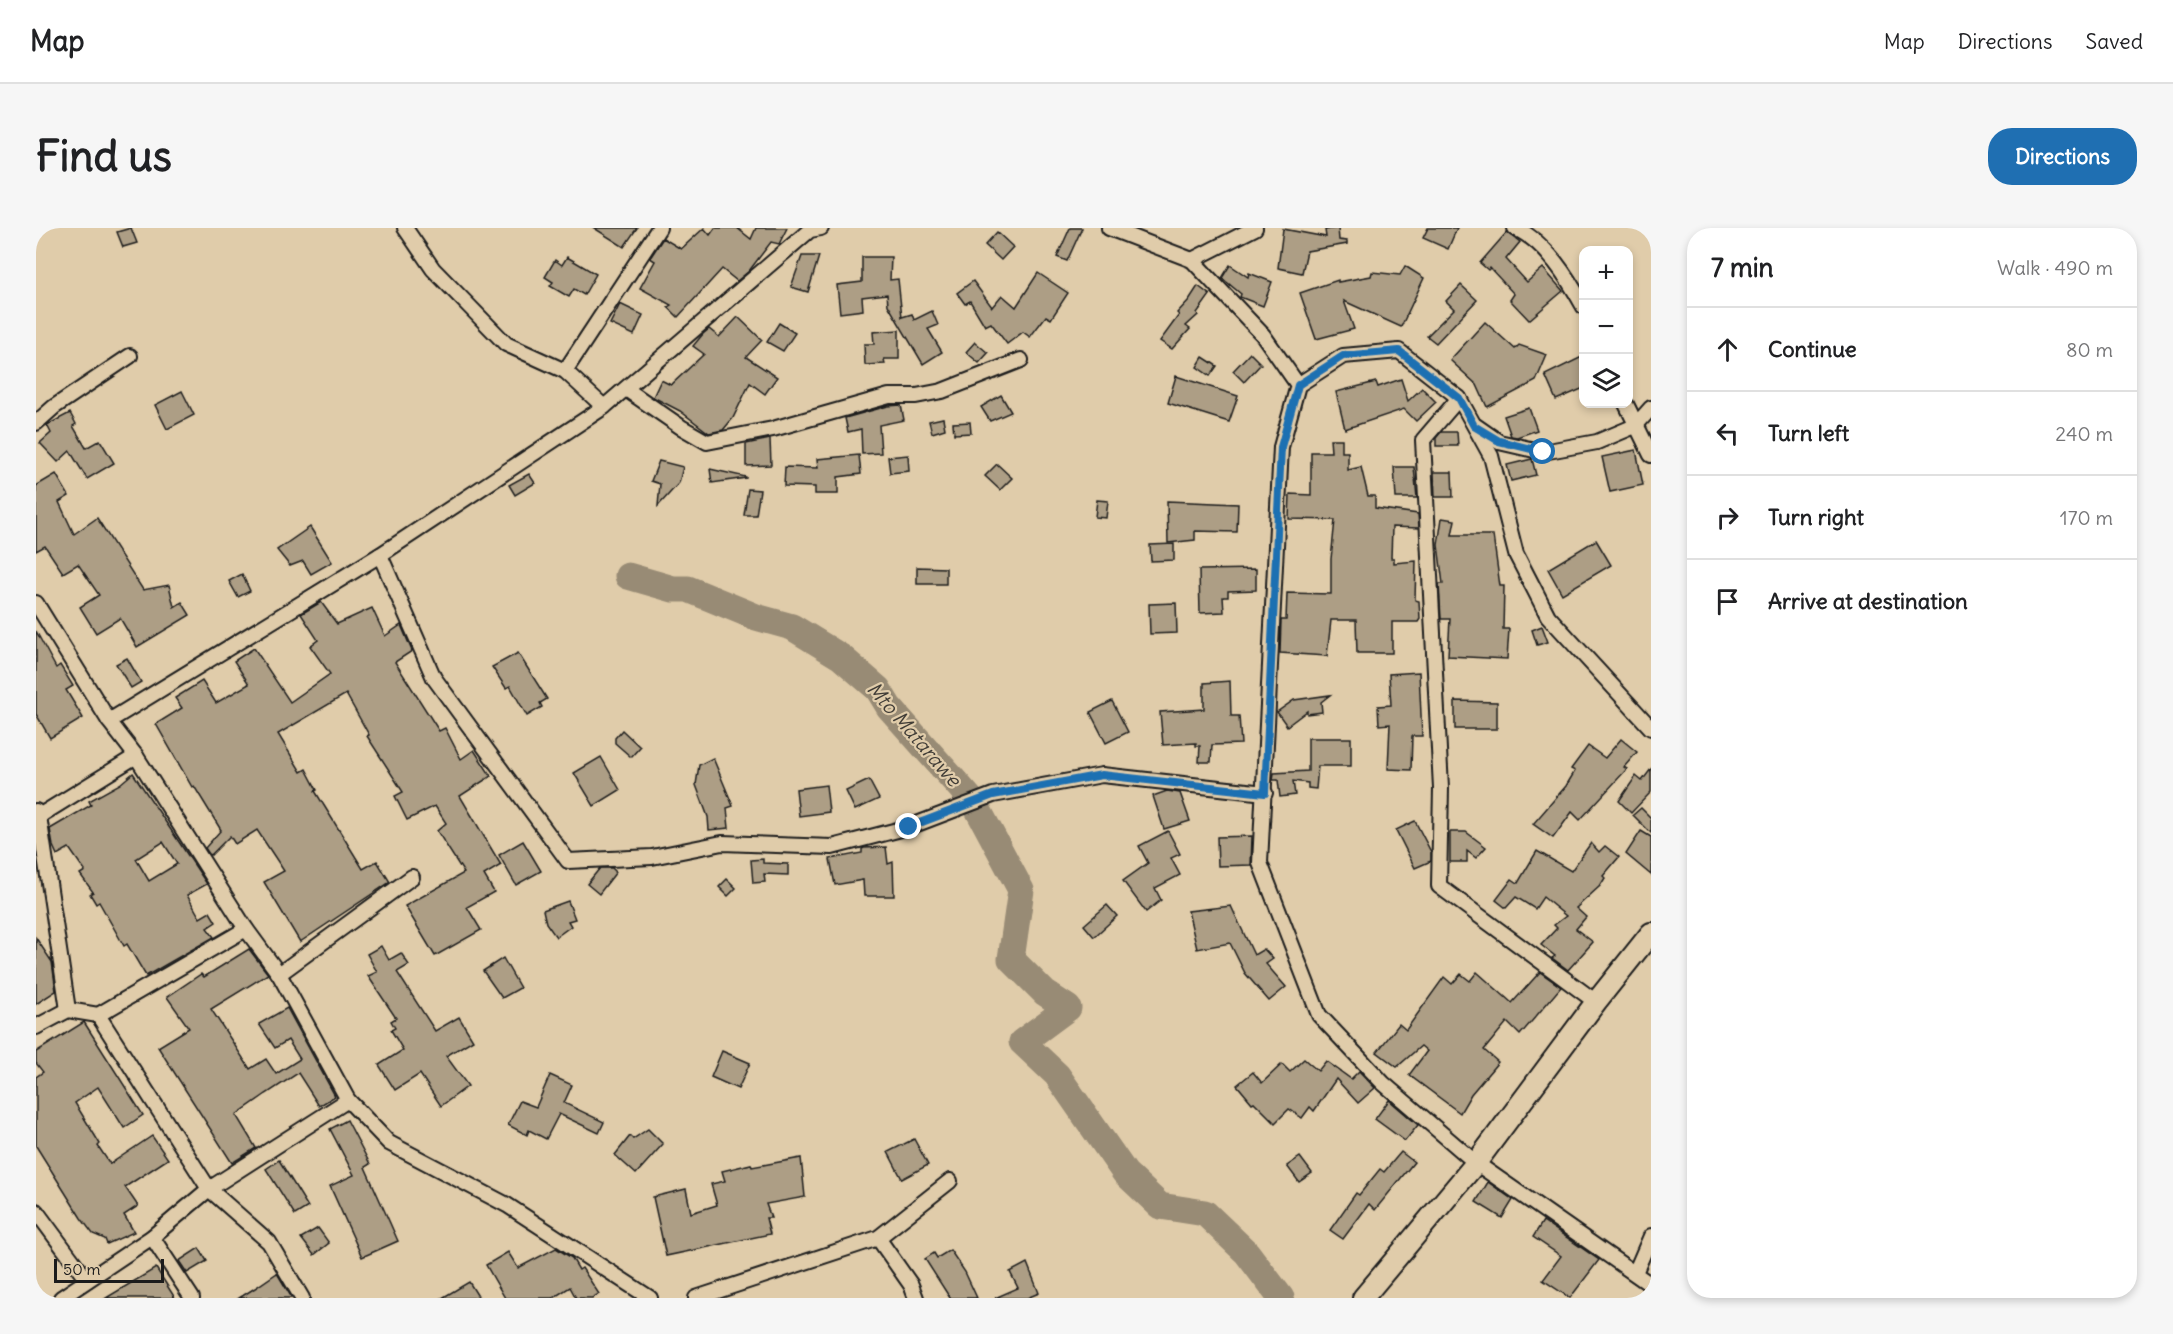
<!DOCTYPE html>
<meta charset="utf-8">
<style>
:root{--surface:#fff;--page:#f6f6f6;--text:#202124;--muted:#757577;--line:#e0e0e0;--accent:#1f6fb2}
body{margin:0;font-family:Delius,sans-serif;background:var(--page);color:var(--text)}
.controls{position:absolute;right:18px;top:18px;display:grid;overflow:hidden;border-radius:12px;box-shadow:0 3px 9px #0003}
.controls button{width:54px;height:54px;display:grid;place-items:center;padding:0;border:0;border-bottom:2px solid var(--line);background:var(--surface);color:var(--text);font:30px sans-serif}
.scale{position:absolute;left:18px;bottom:15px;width:110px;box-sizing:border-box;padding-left:6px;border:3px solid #1c1c1c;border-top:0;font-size:16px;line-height:21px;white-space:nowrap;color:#1c1c1c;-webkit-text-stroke:4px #e0ccaa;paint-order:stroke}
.stop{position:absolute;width:18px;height:18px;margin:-14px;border:4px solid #1f6fb2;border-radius:50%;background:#fff}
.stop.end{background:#1f6fb2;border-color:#fff;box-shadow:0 2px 6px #0008}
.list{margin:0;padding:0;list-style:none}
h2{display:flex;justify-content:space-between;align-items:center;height:78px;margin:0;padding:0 24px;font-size:26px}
h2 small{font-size:20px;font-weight:400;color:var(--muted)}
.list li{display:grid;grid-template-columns:39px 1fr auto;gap:18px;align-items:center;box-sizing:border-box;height:84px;padding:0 24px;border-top:2px solid var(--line)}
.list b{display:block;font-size:22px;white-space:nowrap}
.list em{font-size:20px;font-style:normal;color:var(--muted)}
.icon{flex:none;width:33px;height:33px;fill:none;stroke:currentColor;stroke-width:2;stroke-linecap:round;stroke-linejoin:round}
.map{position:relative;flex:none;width:1615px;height:1070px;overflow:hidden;border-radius:24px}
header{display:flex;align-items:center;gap:36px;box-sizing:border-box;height:84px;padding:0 30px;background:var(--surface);border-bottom:2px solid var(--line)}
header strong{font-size:28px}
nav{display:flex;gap:33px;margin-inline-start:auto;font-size:21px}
.intro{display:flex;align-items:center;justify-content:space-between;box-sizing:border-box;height:144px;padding:0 36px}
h1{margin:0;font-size:42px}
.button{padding:15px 27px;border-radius:24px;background:var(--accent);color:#fff;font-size:21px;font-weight:700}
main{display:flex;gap:36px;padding:0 36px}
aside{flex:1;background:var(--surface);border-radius:24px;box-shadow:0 3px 9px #0003}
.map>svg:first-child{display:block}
</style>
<header>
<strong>Map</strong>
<nav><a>Map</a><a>Directions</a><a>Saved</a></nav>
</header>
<div class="intro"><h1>Find us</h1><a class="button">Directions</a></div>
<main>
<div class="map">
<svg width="1615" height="1070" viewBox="0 0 1615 1070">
<rect width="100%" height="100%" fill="#e0ccaa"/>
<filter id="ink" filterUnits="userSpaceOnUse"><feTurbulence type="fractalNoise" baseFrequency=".0167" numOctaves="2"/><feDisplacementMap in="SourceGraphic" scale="12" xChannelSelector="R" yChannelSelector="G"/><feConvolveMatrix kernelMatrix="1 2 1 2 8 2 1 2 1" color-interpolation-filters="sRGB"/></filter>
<g filter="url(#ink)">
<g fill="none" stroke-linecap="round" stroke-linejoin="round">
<path stroke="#988b75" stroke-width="27" d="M592,348L637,361H652L720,389L756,399L805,429L842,461L853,479L939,576L985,662L975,731L1009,765L1032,780L986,814L1021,847L1089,945L1124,978L1169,985L1211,1025L1245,1070"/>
</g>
<g fill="#ad9e85" stroke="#1c1c1c" stroke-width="1.5" fill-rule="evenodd">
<path d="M95,0L101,15L87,19L81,4Z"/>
<path d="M558,0H601L588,19Z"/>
<path d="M668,0L674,7L679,0H701L715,11L720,0H751L743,16L735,14L713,43L701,53L686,41L642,89L632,79L635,77L604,60L619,33L614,30L627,10L645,21Z"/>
<path d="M1034,0H1046L1031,33L1021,29Z"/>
<path d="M1302,0L1303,12L1311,13V16L1271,23L1266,45L1242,40L1247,1L1290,9L1289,2Z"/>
<path d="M1392,0H1421L1412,21L1387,10Z"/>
<path d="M961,4L977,19L965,32L949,17Z"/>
<path d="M1471,4L1484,14L1470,31L1491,54L1507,40L1527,63L1493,92L1474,72L1478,66L1454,40L1452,42L1444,35Z"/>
<path d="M766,28H783L772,64L755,59Z"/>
<path d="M531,29L560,46L548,67L538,61L533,69L514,58L517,54L509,49L519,32L526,37Z"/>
<path d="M826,29H855L854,52L862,51L866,89L876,86L878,92L896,83L902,97L892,101L906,124L887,136L852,77L851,66L826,69L827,82L804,85L801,57L826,54Z"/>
<path d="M1194,37L1212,49L1213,45L1236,54L1227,78L1204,69L1205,66L1186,50Z"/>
<path d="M1369,38L1388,50L1365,99L1308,73L1318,101L1280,111L1264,65L1302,52V54L1335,48L1336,44L1364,47Z"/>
<path d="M1002,45L1032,65L1015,91L1010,88L994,109L987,104L971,116L955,95L949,98L934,73L929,76L921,65L937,53L956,79L966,67L980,79Z"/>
<path d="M1425,57L1441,72L1400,115L1391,108L1418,81L1410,73Z"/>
<path d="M1162,58L1174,67L1161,85L1162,87L1150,98L1154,101L1136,121L1124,113L1143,87L1141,85L1153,72Z"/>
<path d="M584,76L607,87L598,107L574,96Z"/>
<path d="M702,89L726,112L710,129L741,149L729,166L714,155L697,190L687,202L673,205L644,183L617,169L625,152L635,157L668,126L657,118L667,106L673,101L683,109Z"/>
<path d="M1449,94L1479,121L1483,117L1511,127L1500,153L1451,179L1441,157L1414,132Z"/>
<path d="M743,95L759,105L747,123L731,114Z"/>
<path d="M863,102V131H848L849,136L829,137L828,116H838L837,104Z"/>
<path d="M939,114L952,125L943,135L930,124Z"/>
<path d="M1214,125L1225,136L1208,154L1197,143Z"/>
<path d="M1548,128V160L1520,172L1509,147Z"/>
<path d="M1167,129L1181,138L1174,148L1161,139Z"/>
<path d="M1140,148L1202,168L1193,194L1132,175Z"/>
<path d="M1365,151L1372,173L1386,160L1400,174L1380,193L1368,181L1309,201L1300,164L1340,154L1342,159Z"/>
<path d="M146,163L158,187L131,201L119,177Z"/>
<path d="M965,167L975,184L954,193L945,179Z"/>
<path d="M865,177L868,192L843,197L845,225L826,226L825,201L812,204L809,190L852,178Z"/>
<path d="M1493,180L1501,202L1481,209L1475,208L1468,188Z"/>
<path d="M34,185L40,196L37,198L50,220L64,212L78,235L51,251L34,223L22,234L4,215L15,205L11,197Z"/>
<path d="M907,190L909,201L896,205L893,193Z"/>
<path d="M934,194L935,205L918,206L917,195Z"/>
<path d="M1405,204H1421L1422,218H1400V210Z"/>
<path d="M734,211L735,237L710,238V216Z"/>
<path d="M1294,211H1306V224H1312V242L1325,239L1332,268H1339V280L1382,286L1383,300L1356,299L1355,330H1358V335L1380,333L1379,372L1383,373L1384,391L1382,394H1356V425H1321L1320,392H1295L1291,428L1244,425L1245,392H1250L1251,365L1295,366V331L1299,292L1253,291L1254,266L1275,267V224H1295Z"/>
<path d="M1600,222L1607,257L1574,264L1566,229Z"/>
<path d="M823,227L825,246L802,249V266H779V259L748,258L749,239L782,240L781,231Z"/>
<path d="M872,227L873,243L854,245L852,229Z"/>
<path d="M1496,231L1500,247L1475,253L1471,237Z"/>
<path d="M623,233L647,239L643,255L622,278L624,256L615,253Z"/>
<path d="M961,236L976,250L964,262L949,248Z"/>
<path d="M1358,239H1378L1381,270H1360Z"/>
<path d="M674,241L710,249V250L676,255Z"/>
<path d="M1398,244H1416L1417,269H1399Z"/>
<path d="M20,246L33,268L23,274L38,306L61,290L107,362L133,357L138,379L146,374L154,387L101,419L84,390L60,405L44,379L63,367L42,336L27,345L9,318L0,323V258Z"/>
<path d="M493,246L499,255L479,267L473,257Z"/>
<path d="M712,261L724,262L720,287H708Z"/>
<path d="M1061,272L1072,273L1070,290L1059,289Z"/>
<path d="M1131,273L1202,276L1201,304L1159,303V312L1132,315Z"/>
<path d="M1406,290L1419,292L1416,307H1457L1464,358H1468L1467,401H1473L1471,431L1412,428L1414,391H1405L1403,356H1407L1402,317Z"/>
<path d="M274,299L296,334L275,346L267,333L254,338L241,322Z"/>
<path d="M1560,312L1575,337L1526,366L1512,341Z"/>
<path d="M1138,316V332L1115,333L1114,317Z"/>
<path d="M881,339L910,340V356H881Z"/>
<path d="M1220,341V362L1192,363V369H1187L1188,384L1164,385L1163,342Z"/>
<path d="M206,346L214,363L202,369L193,353Z"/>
<path d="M285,374L301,396L336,380L349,408L365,397L376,423L359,434L403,503L409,500L425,531L438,522L455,548L424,568L465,637L448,647L458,664L431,679L445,702L399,728L369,678L428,645L401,603L410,595L399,578L371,592L359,568L367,564L331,508L333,507L310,466L242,506L265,544L270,541L281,562L279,563L327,641L341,633L354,654L264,714L228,654L248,643L221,602L199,616L194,608L175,627L173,626L169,620L185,602L158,558L156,559L120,496L146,480L139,470L166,453L180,475L213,456L198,433L218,420L254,474L294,446L274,418L282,412L265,386Z"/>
<path d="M1140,375L1141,405L1114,406L1113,376Z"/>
<path d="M1506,398L1512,414L1501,417L1496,402Z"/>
<path d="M0,403L20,440L24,437L37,458L30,462L47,490L14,510L0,486Z"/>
<path d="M482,425L511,471L504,475L506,479L491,488L474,458L470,460L456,439Z"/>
<path d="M91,430L105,454L95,460L80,436Z"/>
<path d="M1383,444L1386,508H1376L1375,542L1352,541L1354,496L1343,497L1342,478L1355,477L1353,446Z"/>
<path d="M1194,453L1195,488H1203L1205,516L1176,517L1175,534H1163L1164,518H1160V515L1127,517L1124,484L1168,481V455Z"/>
<path d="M1294,467L1285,474L1286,484L1271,486V483L1251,498L1241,484L1258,472Z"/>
<path d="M1076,473L1092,504L1070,515L1054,484Z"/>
<path d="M1419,473L1461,474V501H1419Z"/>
<path d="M586,502L604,519L595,529L579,515V510Z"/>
<path d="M1272,510H1315V538H1282L1280,561L1272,560V555L1257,553L1259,567L1244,569L1242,552H1237L1238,545L1272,543Z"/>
<path d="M1585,511L1601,524L1588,539L1591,541L1544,592L1536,584L1517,610L1497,596L1530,558L1539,543L1535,541L1552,518L1569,530Z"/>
<path d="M565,529L584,562L558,578L538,545Z"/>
<path d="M677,530L697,578L691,580L693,600L673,602L672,589L660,557L663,537Z"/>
<path d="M1615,541V564L1595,585L1583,573L1600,548L1606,553Z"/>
<path d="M97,545L171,656L151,667L164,690L174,684L180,694L171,700L178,709L110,748L91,716L88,718L63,674L60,676L54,666L57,664L44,646L49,643L33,620L21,627L17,618L14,601L55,577L53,573L84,556ZM127,614L141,636L113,653L100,631Z"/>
<path d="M833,552L843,571L819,582L810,563Z"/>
<path d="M790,557L793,584L763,588L760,561Z"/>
<path d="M1131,563L1144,565L1154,593L1128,601L1117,568Z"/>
<path d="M1605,580L1615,590V605L1597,587Z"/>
<path d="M1379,593L1395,624V633L1379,640L1360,602Z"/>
<path d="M1132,603L1144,626L1135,630L1144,647L1119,660L1125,672L1110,684L1087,653L1112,635L1103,618Z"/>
<path d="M1605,603L1615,609V647L1590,626Z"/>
<path d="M1414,604H1430L1450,619L1440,630L1431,623V634H1414Z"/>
<path d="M1216,608L1215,637L1182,638L1181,609Z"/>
<path d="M487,613L505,643L480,657L463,627Z"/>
<path d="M1555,615L1563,624L1569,618L1583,629L1567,648L1569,650L1564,658L1540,680L1550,689L1540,701L1557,714L1532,742L1516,730L1519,728L1505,717L1521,700L1518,697L1530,688L1507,669L1499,681L1480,669L1470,680L1460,672L1476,651L1482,655L1501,623L1535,643Z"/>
<path d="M850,619L852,636L857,634L858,668H828L827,652L799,657L794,631L826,625V621L828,620Z"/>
<path d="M727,631V635L752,636V647L728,646L729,654L717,655L715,632Z"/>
<path d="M564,640H576L580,644L563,666L551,656Z"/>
<path d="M691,651L700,660L692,668L683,659Z"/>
<path d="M532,673L539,691L532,693L535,698L520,709L510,695L507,682Z"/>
<path d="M1071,677L1081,688L1058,709L1048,697Z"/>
<path d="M1195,678L1218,727L1228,721L1237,731L1230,736L1250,759L1233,773L1209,745L1194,715L1161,721L1152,683Z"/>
<path d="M0,710L16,734L20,763L0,776Z"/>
<path d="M345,718L353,732L365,725L373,737L361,744L399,803L423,789L437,812L410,828L432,858L405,878L384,846L359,862L343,837L367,822L355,802L359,800L355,793L360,790L332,748L341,744L331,726Z"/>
<path d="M213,721L232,746L175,781L214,841L230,831L240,846L264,831L252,812L239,820L223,796L251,780L299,868L283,878L262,845L230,866L200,887L220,920L196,935L122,819L153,800L131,769L165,746L168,749Z"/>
<path d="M467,730L484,760L466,770L447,743Z"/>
<path d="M1441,744L1476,775L1504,744L1525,759L1484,807L1471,794L1448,822L1462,834L1435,866L1424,885L1373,847L1391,823L1385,818L1361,839L1341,824L1363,796L1370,802L1408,749L1416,756L1425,746L1434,753Z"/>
<path d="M48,794L107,887L88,900L62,859L39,875L64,916L62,918L74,936L116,908L132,931L89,959L102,978L88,987L98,1004L71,1016L69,1011L57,1006L45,990L0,918V849L7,844L0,835V824Z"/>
<path d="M686,823L714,835L702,861L675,849Z"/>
<path d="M1268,831L1282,843L1290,833L1315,851L1323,843L1339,860L1322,875L1300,851L1278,883L1274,879L1266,890L1253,881L1239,895L1218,874L1216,875L1201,857L1217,844L1226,855L1246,836L1254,844Z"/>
<path d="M514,847L536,857L528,875L568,894L563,905L523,886L510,911L493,902L491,907L472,897L484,873L500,879Z"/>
<path d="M1353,872L1382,897L1369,913L1339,891Z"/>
<path d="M311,892L334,936L329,939L362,1013L326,1029L294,958L318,947L294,901Z"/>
<path d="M612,901L627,916L600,946L579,927L594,908L597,911Z"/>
<path d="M878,911L892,937L866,951L852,924Z"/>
<path d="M1365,924L1378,934L1339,982L1333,976L1307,1011L1294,1002L1320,965L1323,967L1344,941L1348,944Z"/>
<path d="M1264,929L1276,945L1263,954L1251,938Z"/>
<path d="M765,930L769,969L730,976L735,990H730L734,1006L630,1028L617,969L650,961L655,985L681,977L675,956L689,953L686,943L715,936L716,939Z"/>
<path d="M243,932L272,979L259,987L230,941Z"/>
<path d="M1452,954L1477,972L1466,990L1440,974Z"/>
<path d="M1507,993L1563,1032L1534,1070L1507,1052L1525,1028L1497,1009Z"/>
<path d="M282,1000L293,1015L278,1027L265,1010Z"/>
<path d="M163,1020L171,1033L151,1045L143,1033Z"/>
<path d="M520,1020L536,1030L543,1042L546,1040L563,1066L556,1070H540L534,1059L517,1070H469L450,1037L472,1024L482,1040Z"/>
<path d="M914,1022L929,1044L941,1070H914L889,1031L898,1025L901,1030Z"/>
<path d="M991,1035L1003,1065L991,1070H959L982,1060L974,1044Z"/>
<path d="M120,1040L139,1070H70Z"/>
<path d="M241,1045L256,1070H203L219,1060Z"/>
<path d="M433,1054L443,1070H406Z"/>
</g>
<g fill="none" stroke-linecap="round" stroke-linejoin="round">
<g stroke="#1c1c1c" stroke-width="18">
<g id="minor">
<path d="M369,0L397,41L470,116L529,143L568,179"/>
<path d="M1073,0L1156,32L1227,107L1262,157"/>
<path d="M1479,0C1510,14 1532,50 1548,79"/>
<path d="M1156,32L1219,0"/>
<path d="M529,143L623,0"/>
<path d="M590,161L645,199L671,214L737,201L853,168H880L906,163L985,132"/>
<path d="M1423,170L1387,212L1405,560L1403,658L1560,774"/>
<path d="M1590,176L1615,227"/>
<path d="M0,195L18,179L94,128"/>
<path d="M1440,198L1463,214L1507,224L1561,214L1599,198L1615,180"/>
<path d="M344,327L398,450L532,633L616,629L686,615L796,619L873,599L957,567L1066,547L1229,565"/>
<path d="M0,375L73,493L100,528L210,701L243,746L312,872L353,915L471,977L614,1070"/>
<path d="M73,493L344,327L568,179L774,2L785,0"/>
<path d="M1615,500L1512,388L1480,326L1455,228L1423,170L1363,123L1307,128L1262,157L1245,219L1224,635L1283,787L1347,855L1440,935L1615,1057"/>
<path d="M0,583L3,588L32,782"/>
<path d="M3,588L100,528"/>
<path d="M243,746L376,649"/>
<path d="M62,787L173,961L233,1014L266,1070"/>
<path d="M0,799L32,782L62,787L210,701"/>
<path d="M0,983L51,1052"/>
<path d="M116,1009L156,1070"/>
<path d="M842,1010L875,1057L880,1070"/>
<path d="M1599,1045L1615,1008"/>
<path d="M25,1070L116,1009L173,961L312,872"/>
<path d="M660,1070L842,1010L914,953"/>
</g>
</g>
<g stroke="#1c1c1c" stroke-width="24">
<path id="secondary" d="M1327,1070L1440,935L1560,774L1615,705"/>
</g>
<use href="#minor" stroke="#e0ccaa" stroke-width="14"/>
<use href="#secondary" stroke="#e0ccaa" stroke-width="20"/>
</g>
</g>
<g fill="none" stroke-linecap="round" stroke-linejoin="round" filter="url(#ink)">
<path stroke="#1f6fb2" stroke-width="8" d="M873,599L957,567L1066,547L1229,565L1245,219L1262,157L1307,128L1363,123L1423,170L1438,198L1463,213L1507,224"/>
</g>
<g text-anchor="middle" stroke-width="4.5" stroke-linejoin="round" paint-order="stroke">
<g font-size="20" font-style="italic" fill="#413d37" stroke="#e0ccaa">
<text transform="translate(878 506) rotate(49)" y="7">Mto Matarawe</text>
</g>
</g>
</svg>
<div class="controls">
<button>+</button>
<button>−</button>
<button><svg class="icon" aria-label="layers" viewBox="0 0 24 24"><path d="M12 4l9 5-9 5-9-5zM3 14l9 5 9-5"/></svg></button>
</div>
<div class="scale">50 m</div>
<div class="stop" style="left:1507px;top:224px"></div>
<div class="stop end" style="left:873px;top:599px"></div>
</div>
<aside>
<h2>7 min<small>Walk · 490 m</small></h2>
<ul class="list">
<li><svg class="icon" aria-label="ahead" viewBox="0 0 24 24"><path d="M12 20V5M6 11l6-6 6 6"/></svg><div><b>Continue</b></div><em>80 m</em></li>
<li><svg class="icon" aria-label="left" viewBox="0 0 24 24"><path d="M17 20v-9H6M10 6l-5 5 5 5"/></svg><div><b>Turn left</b></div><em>240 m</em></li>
<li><svg class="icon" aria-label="right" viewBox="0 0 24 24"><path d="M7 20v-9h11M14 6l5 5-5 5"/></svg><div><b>Turn right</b></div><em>170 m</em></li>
<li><svg class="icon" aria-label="arrive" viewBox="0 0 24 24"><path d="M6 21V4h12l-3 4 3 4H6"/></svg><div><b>Arrive at destination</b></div></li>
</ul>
</aside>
</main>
